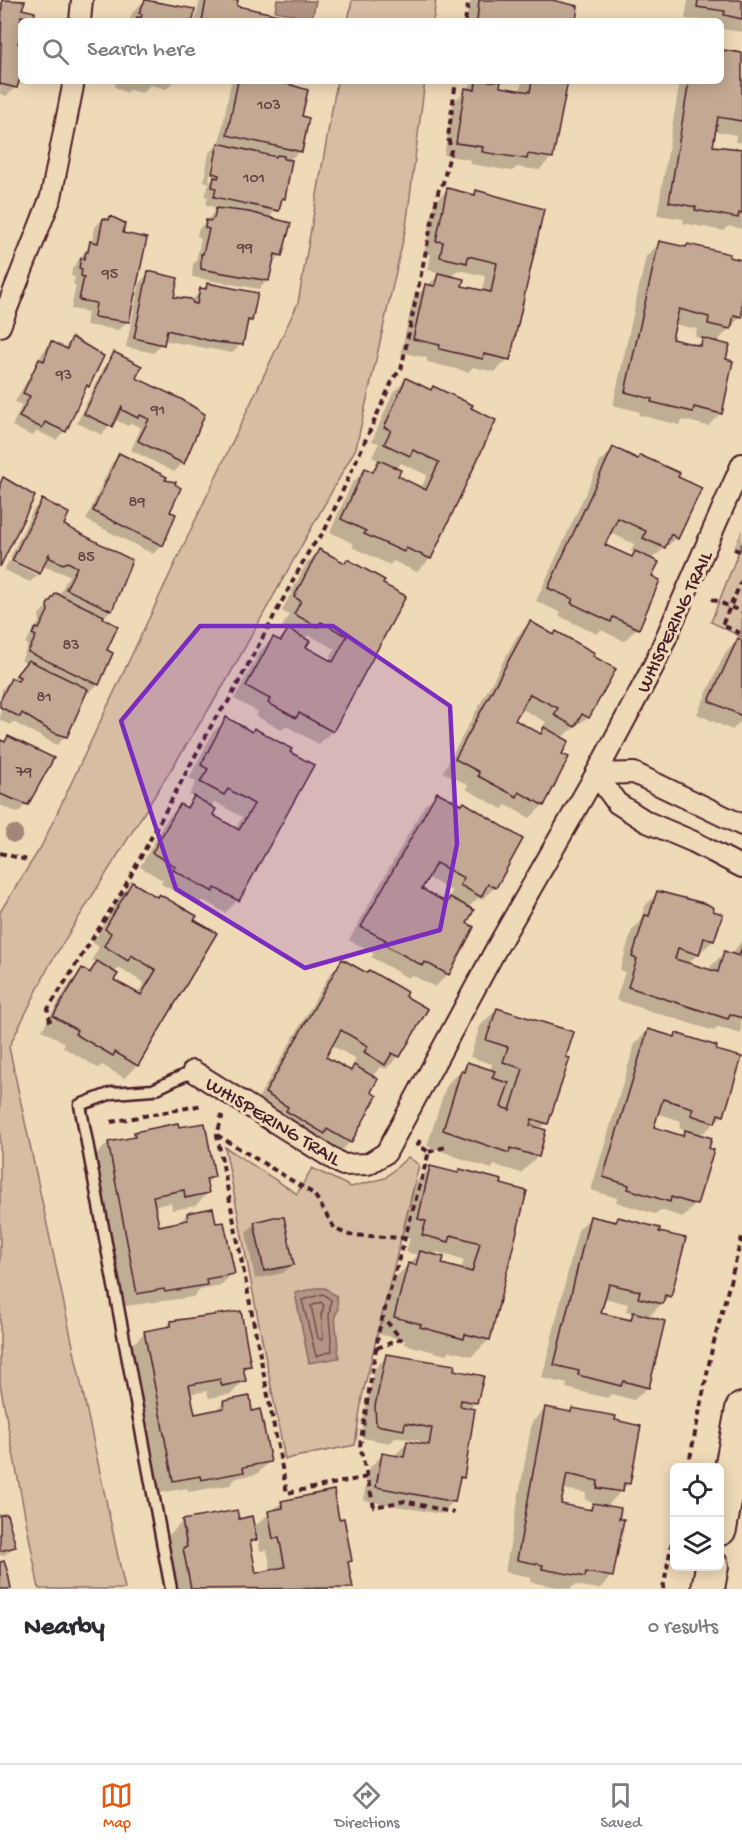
<!DOCTYPE html>
<style>
:root{--surface:#fff;--page:#f7f7f7;--text:#2b2b33;--muted:#7c7c81;--line:#e1e1e2;--accent:#ea580c}
body{margin:0;font-family:"Gochi Hand",sans-serif;background:var(--page);color:var(--text)}
.controls{position:absolute;right:18px;bottom:18px;display:grid;overflow:hidden;border-radius:9px;box-shadow:0 3px 15px #0003}
.controls button{width:54px;height:54px;display:grid;place-items:center;padding:0;border:0;border-bottom:2px solid var(--line);background:var(--surface);color:var(--text);font:30px sans-serif}
.list{margin:0;padding:0;list-style:none}
h2{display:flex;justify-content:space-between;align-items:center;height:78px;margin:0;padding:0 24px;font-size:26px}
h2 small{font-size:20px;font-weight:400;color:var(--muted)}
.icon{flex:none;width:33px;height:33px;fill:none;stroke:currentColor;stroke-width:2;stroke-linecap:round;stroke-linejoin:round}
.map{position:relative;flex:none;width:742px;height:1589px;overflow:hidden}
.search{position:absolute;background:var(--surface);box-shadow:0 3px 15px #0003;left:18px;right:18px;top:18px;height:66px;display:flex;align-items:center;gap:15px;box-sizing:border-box;padding:0 21px;border-radius:9px;color:var(--muted);font-size:22px}
.sheet{height:174px;background:var(--surface)}
nav{display:flex;justify-content:space-around;align-items:center;box-sizing:border-box;height:84px;border-top:2px solid var(--line);background:var(--surface);font-size:16px;color:var(--muted)}
nav a{display:grid;justify-items:center;gap:3px}
nav .on{color:var(--accent)}
.map>svg:first-child{display:block}
</style>
<div class="map">
<svg width="742" height="1589" viewBox="0 0 742 1589">
<rect width="100%" height="100%" fill="#efdab8"/>
<filter id="ink" filterUnits="userSpaceOnUse"><feTurbulence type="fractalNoise" baseFrequency=".0167" numOctaves="2"/><feDisplacementMap in="SourceGraphic" scale="12" xChannelSelector="R" yChannelSelector="G"/><feConvolveMatrix kernelMatrix="1 2 1 2 8 2 1 2 1" color-interpolation-filters="sRGB"/></filter>
<g filter="url(#ink)">
<g fill="#d7bea3" stroke="#906e67" stroke-width="1.5">
<path d="M352,0H436L433,21H348Z"/>
<path d="M337,81H425L406,227L356,448L225,683L51,962L9,1047L125,1589H39L0,1384V912L41,847L298,303Z"/>
<path d="M742,543V637L711,622Z"/>
<path d="M225,1147L297,1194L312,1168L351,1187L385,1178L408,1157L419,1165L362,1397L355,1445L285,1459Z"/>
</g>
<g fill="#b39584" stroke="#896660" stroke-width="1.5">
<path d="M277,0L316,1L312,19L275,11Z"/>
<path d="M316,1288H325L337,1297L338,1310L335,1316L339,1358L309,1363L295,1293Z"/>
</g>
<g fill="#0003" fill-rule="evenodd">
<path d="M1,0L23,2L21,10L32,18L29,21H21L16,45L21,46V65L16,87L7,96L0,94Z"/>
<path d="M145,0L193,11L191,21H129L132,13Z"/>
<path d="M200,0H237L235,7L290,21H195Z"/>
<path d="M473,0H551L574,21H466L469,4Z"/>
<path d="M688,0H742V32L721,29V21L685,19Z"/>
<path d="M724,52L742,56V143L735,142L736,135L714,131L711,147L737,152L742,147V229L728,226L724,231L683,223L684,219L657,215L680,81H721V54Z"/>
<path d="M116,81H174L166,89L150,85L142,93L129,90L127,93L115,87Z"/>
<path d="M297,81L291,87L300,117L301,151L290,159L284,198L268,220L281,255L271,264L268,280L259,289L192,277L193,264L196,261L201,238L197,236L198,230L218,208L206,205L208,197L204,196L210,183L204,181L209,153L219,144L231,82ZM214,153H217L212,181L209,180Z"/>
<path d="M474,81H497L498,88L520,92L522,81H566L552,157L539,170L517,167L512,171L470,164L471,160L444,155L453,103Z"/>
<path d="M447,190L472,196L476,192L542,211L508,359L495,372L473,367L468,372L427,362V358L401,352L413,299L441,273L428,270L431,255L424,253L434,203ZM458,270L485,276L482,292L461,287L450,277Z"/>
<path d="M103,219H118L121,234L128,321L119,330L86,325L88,312L71,309L76,285H73L75,277L71,276L72,269L92,242L94,228Z"/>
<path d="M660,243L742,262V315L716,343L724,360L721,413L708,426L683,420L679,425L639,415L640,412L613,405L646,256ZM674,324L697,329L695,337L704,339L696,347L670,340Z"/>
<path d="M149,273L172,299L192,300L208,284L251,320L245,326L241,344L232,353L163,340L154,353L126,347L140,282Z"/>
<path d="M73,338L102,356L64,431L56,440L37,431L32,436L12,426L22,405L15,402L43,352L51,343L63,349Z"/>
<path d="M114,354L134,379L183,463L174,472L131,450L141,428L131,423L128,426L114,419L102,435L77,423L106,363Z"/>
<path d="M406,380L494,420L430,559L417,572L393,561L390,565L352,547L354,544L330,532L352,483L365,470L369,472L380,461L372,457L379,443L372,441L393,393ZM401,463L427,475L421,489L396,477L395,469Z"/>
<path d="M613,449L637,460L641,456L677,538L650,560L651,577L659,581L637,628L624,641L601,630L597,634L559,616L561,613L536,601L600,462ZM609,532L634,544L631,551L635,553L630,558L603,546Z"/>
<path d="M120,455L168,512L162,545L153,554L86,520L111,464Z"/>
<path d="M42,501L62,526L111,610L102,619L105,651L98,684L89,693L85,691L66,736L57,745L13,722L10,725L0,720L2,689L27,663L21,661L28,645L25,643L40,621L39,615L56,595L59,596L69,575L42,566L39,574L30,582L4,570L9,561L37,575V572L10,558L33,510Z"/>
<path d="M742,529V553L733,549Z"/>
<path d="M319,551L344,564L347,561L383,580L332,731L319,744L286,726L282,730L256,716L258,712L234,699L260,651L273,638L278,641L288,631L282,627L289,615L282,611L306,564ZM309,635L335,649L328,662L304,648V640Z"/>
<path d="M530,623L588,717L561,738L543,805L530,818L506,805L502,809L466,789L468,785L443,772L517,636ZM520,708L546,722L542,728L544,729L539,735L513,721Z"/>
<path d="M738,640L742,642V720L732,730L697,714L725,653Z"/>
<path d="M226,719L251,733L254,730L290,750L238,900L225,913L203,900L199,904L161,884L163,880L140,867L167,819L180,806L184,808L194,798L189,795L196,782L189,778L213,732ZM215,802L242,817L235,830L211,816L210,807Z"/>
<path d="M8,738L26,804L18,813L0,805V744Z"/>
<path d="M437,793L495,887L482,900L478,898L468,908L465,924L448,974L435,987L412,975L408,978L371,957L374,954L349,940L424,806ZM426,877L452,891L448,898L450,899L445,904L419,890Z"/>
<path d="M132,884L195,917L137,1065L124,1078L102,1065L98,1068L63,1047L65,1043L42,1030L70,983L83,970L87,973L97,963L92,960L99,947L93,943L119,897ZM119,968L144,983L137,995L112,980L114,973Z"/>
<path d="M658,892L721,915L713,941L687,964L710,971L711,966L724,953L731,955L742,940L741,1034L718,1027L714,1031L616,1000L625,972L620,970L632,930L639,923L645,906Z"/>
<path d="M343,961L399,1056L386,1069L381,1067L371,1077L350,1142L337,1155L253,1107L330,974ZM331,1045L356,1059L349,1072L324,1057Z"/>
<path d="M497,1009L572,1033L546,1123L540,1130L538,1156L521,1173L495,1165L491,1169L427,1146L445,1089L451,1080L468,1064L490,1071L492,1064L470,1057L480,1026Z"/>
<path d="M648,1030L673,1038L676,1035L723,1115L700,1136L696,1204L683,1217L660,1210L655,1214L616,1202L617,1198L591,1190L635,1043ZM657,1113L681,1121L679,1128L686,1131L680,1137L652,1128Z"/>
<path d="M135,1133L213,1177L206,1184L208,1193L195,1206L172,1210L171,1203L153,1206L158,1227L178,1224L187,1214L215,1224L233,1273L220,1286L200,1290L193,1297L125,1306L95,1156L108,1143L129,1139Z"/>
<path d="M431,1167L457,1174L460,1171L500,1181L489,1340L472,1356L450,1351L446,1355L404,1344L405,1340L378,1334L392,1281L418,1255L406,1252L410,1238L402,1236L414,1184ZM437,1252L464,1260L461,1271L440,1266L433,1256Z"/>
<path d="M591,1217L614,1223L618,1219L670,1296L647,1318L648,1387L634,1400L611,1394L607,1398L566,1388L567,1384L542,1378L578,1230ZM604,1298L628,1304L626,1311L634,1313L627,1321L600,1314Z"/>
<path d="M255,1224L292,1265L283,1273L255,1279L246,1232Z"/>
<path d="M171,1322L249,1365L243,1372L244,1381L231,1394L209,1398L207,1391L189,1394L193,1415L214,1412L224,1402L251,1412L270,1461L257,1474L236,1478L230,1485L188,1492L187,1488L160,1493L132,1345L145,1332L165,1328Z"/>
<path d="M387,1356L453,1371L476,1402L469,1409L463,1477L457,1483L454,1501L441,1514L363,1500L369,1468L383,1455L393,1457L407,1443L419,1445L420,1441L396,1437L390,1443L363,1438V1420L374,1369Z"/>
<path d="M545,1409L569,1413L572,1410L628,1484L606,1507L612,1576L599,1589L575,1585L570,1589L530,1582L531,1577L505,1572L532,1422ZM563,1489L586,1493L585,1500L595,1502L587,1510L560,1505Z"/>
<path d="M282,1502L338,1521L350,1561L347,1564L350,1589H176L169,1535L182,1522L237,1521L253,1528ZM258,1537L260,1551L267,1550L271,1571L255,1574L249,1546Z"/>
<path d="M0,1518L14,1546L5,1555L0,1556Z"/>
</g>
<g fill="none" stroke-linecap="round" stroke-linejoin="round">
<g stroke="#744e4f" stroke-width="1.5">
<path d="M323,1294L331,1300L329,1316L332,1351L316,1356L302,1300Z"/>
<path d="M321,1302L324,1306L321,1315L323,1338L321,1340L318,1338L311,1306Z"/>
</g>
</g>
<g fill="#c3a993" stroke="#4a1f2b" stroke-width="1.5">
<path d="M2,0L25,1L22,9L35,12L34,19L21,16V38L18,43L21,44V75L17,88L0,84Z"/>
<path d="M145,0L195,9L193,21H136L137,17L141,18L142,14L139,13Z"/>
<path d="M206,0H238L237,6L293,18L294,21H202Z"/>
<path d="M479,0H552L578,6L576,21H477Z"/>
<path d="M698,0H742V19L724,15L725,11L697,7Z"/>
<path d="M723,50L742,53V121L718,117L713,146L742,149V214L739,213L738,218L695,210L696,207L669,202L689,81H721Z"/>
<path d="M238,81H278L308,90L302,116L309,118L302,152L227,135Z"/>
<path d="M476,81H501L500,87L530,92L532,81H568L553,158L528,154L527,159L482,152L483,147L456,143L465,88L475,90Z"/>
<path d="M218,143L276,157L277,155L284,156V159L292,160L285,199L282,198L279,211L214,197L216,188L212,187L214,177L218,178L219,175L212,173Z"/>
<path d="M447,188L475,195L476,190L544,209L510,360L484,354L483,359L439,349L440,345L413,339L425,284L435,286L438,273L464,279L462,286L491,292L497,263L468,256L467,263L440,257L443,242L436,241Z"/>
<path d="M216,208L249,212L291,223L282,256L275,254L269,281L201,269V254H203L209,229L205,228L206,220L210,221L214,218Z"/>
<path d="M110,216L125,223L123,233L147,238L129,322L94,317L96,303L79,300L84,277L81,276L82,269L79,268L81,258L84,259L86,252H88L90,241L98,243L103,218L109,220Z"/>
<path d="M659,241L686,247L688,244L730,254L729,257L742,260V317L734,315L731,329L708,324L709,317L679,309L672,339L701,346L702,338L730,345L726,359L733,361L722,414L694,407L693,412L651,402L652,399L625,392Z"/>
<path d="M148,271L178,278L174,297L191,299L193,303L197,304L200,288L206,289L207,283L258,293L252,321L248,320L243,345L215,342L167,330L164,345L134,338Z"/>
<path d="M72,337L104,356L89,387L87,385L66,432L45,422L42,428L19,417L30,396L23,393L39,359L44,361L51,341L67,349Z"/>
<path d="M114,352L142,366L136,378L181,399L205,414L184,464L138,441L149,419L140,415L138,418L122,410V406L112,427L84,414Z"/>
<path d="M406,378L431,390L433,386L473,405L471,408L496,420L431,559L406,548L404,552L364,534L366,531L341,519L365,468L373,472L379,460L401,470L398,476L426,490L439,462L413,450L410,456L384,444L391,430L384,428Z"/>
<path d="M613,447L638,459L640,455L680,473L678,477L702,488L678,539L671,534L665,548L643,538L646,531L618,518L605,545L632,557L635,551L659,562L652,576L660,580L639,629L613,617L611,622L571,603L573,599L548,588Z"/>
<path d="M119,453L167,477L165,480L176,482L175,484L181,488L170,512L176,514L163,546L93,511Z"/>
<path d="M3,477L35,496L0,567V484Z"/>
<path d="M42,499L69,513L64,525L132,560L112,611L66,589L77,567L68,562L63,564L50,558L49,554L40,574L12,561Z"/>
<path d="M319,549L345,563L347,559L385,580L383,584L406,596L333,732L299,713L296,718L268,703L270,699L246,686L273,637L281,641L288,629L310,641L306,647L333,662L347,636L321,622L318,627L294,614L301,601L294,597Z"/>
<path d="M56,593L104,616L103,618L118,626L107,650L113,653L99,685L28,652L36,636L32,634L36,628L39,629L48,611L47,605Z"/>
<path d="M530,621L554,635L556,631L595,653L593,656L616,669L589,718L582,714L575,727L554,715L558,708L530,694L515,720L541,734L544,727L569,741L562,754L569,757L544,806L519,792L517,797L478,776L479,772L455,759Z"/>
<path d="M738,638L742,640V716L709,701Z"/>
<path d="M28,660L88,689L67,737L52,732L22,713L20,717L0,707V701L11,678L18,681L20,677L16,675Z"/>
<path d="M226,717L252,732L254,728L292,749L290,752L314,765L239,901L215,888L213,892L173,870L175,866L152,853L180,804L187,808L194,796L216,809L213,815L239,830L254,804L228,789L224,795L200,782L208,769L201,765Z"/>
<path d="M8,736L54,758L28,805L0,794V743L1,740L5,742Z"/>
<path d="M437,792L462,805L464,802L523,839L496,888L488,884L481,897L460,885L464,878L436,863L422,889L447,903L450,897L474,910L467,923L474,927L449,975L425,962L423,966L383,944L386,940L361,927Z"/>
<path d="M132,882L157,897L159,894L197,916L194,920L217,933L138,1066L115,1052L113,1056L75,1034L77,1030L53,1016L82,968L90,973L97,961L118,974L114,980L141,995L156,970L131,955L128,961L104,946L111,933L105,929Z"/>
<path d="M657,891L707,904L714,908L713,911L723,914L714,941L704,938L699,955L678,948L675,959L718,972L724,951L739,956L742,947V1018L730,1014L728,1019L628,987L637,959L632,957L645,915L649,916Z"/>
<path d="M342,959L367,973L369,970L407,992L405,996L428,1009L400,1057L392,1053L385,1065L364,1052L368,1046L341,1030L326,1057L351,1071L354,1065L378,1079L371,1092L377,1096L351,1143L327,1129L325,1134L286,1111L288,1107L265,1093Z"/>
<path d="M497,1008L574,1032L566,1057L570,1058L548,1124L532,1119L530,1125L546,1130L539,1157L510,1148L509,1153L443,1130L461,1071L464,1072L467,1062L495,1071L492,1078L509,1083L501,1107L510,1110L523,1069L503,1062L508,1047L486,1040Z"/>
<path d="M648,1029L675,1037L676,1033L717,1046L716,1050L742,1057L724,1116L718,1114L715,1123L691,1115L693,1108L663,1099L654,1127L683,1136L685,1130L712,1138L709,1148L714,1150L697,1205L671,1197L670,1202L628,1189L629,1185L603,1177Z"/>
<path d="M178,1123L179,1127L205,1123L215,1177L206,1179L209,1193L185,1198L184,1190L153,1196L159,1226L188,1220L187,1213L213,1208L216,1223L224,1222L235,1274L206,1279L207,1285L165,1292L164,1289L137,1294L108,1142L135,1137L134,1132Z"/>
<path d="M430,1166L458,1173L460,1169L502,1180L501,1184L527,1191L490,1340L465,1334L464,1339L420,1327L421,1324L394,1317L408,1263L416,1265L420,1251L444,1257L442,1264L472,1272L480,1243L451,1235L449,1242L422,1235L426,1221L418,1219Z"/>
<path d="M590,1216L616,1222L618,1217L660,1228L659,1232L686,1238L671,1297L665,1295L663,1304L638,1298L640,1291L609,1284L601,1313L631,1320L633,1312L665,1321L649,1388L623,1381L621,1386L578,1375L579,1371L554,1365Z"/>
<path d="M274,1217H284L294,1265L264,1271L254,1222Z"/>
<path d="M241,1311L251,1366L243,1367L246,1381L222,1386L220,1379L189,1385L195,1414L224,1408L223,1401L250,1396L252,1411L260,1409L271,1462L243,1467L244,1472L201,1480L200,1476L173,1481L144,1331L171,1326V1321Z"/>
<path d="M386,1354L455,1365L454,1370L484,1376L477,1403L461,1400L460,1406L475,1409L464,1478L460,1477L455,1502L376,1487L382,1453L404,1457L407,1441L429,1445L432,1428L405,1423L404,1430L376,1425L375,1406Z"/>
<path d="M545,1407L571,1412L572,1408L616,1416L615,1420L641,1426L630,1484L624,1483L623,1492L597,1488L598,1481L567,1474L561,1504L591,1510L593,1503L621,1508L619,1519H624L613,1577L586,1572L585,1577L542,1569L543,1565L517,1560Z"/>
<path d="M334,1490L339,1519L344,1518L352,1561L348,1562L353,1588L191,1589L183,1548L187,1547L182,1520L237,1510L239,1519L252,1516L257,1540L250,1541L256,1573L285,1567L279,1537L273,1539L268,1511L283,1508L281,1501Z"/>
<path d="M7,1514L16,1547L0,1551V1515Z"/>
<path d="M4,1561L8,1573L11,1589H0V1562Z"/>
</g>
<g fill="none" stroke-linecap="round" stroke-linejoin="round">
<g stroke="#4a1f2b" stroke-width="15">
<path id="service" d="M171,1589L80,1105L112,1093L153,1090L193,1071"/>
</g>
<g stroke="#4a1f2b" stroke-width="24">
<g id="minor">
<path d="M80,21L82,0"/>
<path d="M0,326L51,197L74,81"/>
<path d="M596,774L617,803L647,822L694,842L742,867"/>
<path d="M596,774L634,773L742,825"/>
<path d="M193,1071L343,1165L368,1164L386,1153L495,951L596,774L654,665L742,464"/>
</g>
</g>
<g stroke="#4a1f2b" stroke-width="36">
<g id="primary">
<path d="M720,1529L742,1409"/>
<path d="M708,1589L712,1566"/>
</g>
</g>
<g stroke="#4a1f2b" stroke-width="4" stroke-dasharray="6 4.5" stroke-linecap="butt">
<path d="M465,21L469,0"/>
<path d="M734,549L742,552"/>
<path d="M742,580L722,625L742,634"/>
<path d="M712,599L742,612"/>
<path d="M0,853L27,860"/>
<path d="M50,1022L48,1009L122,892L216,717L228,702L310,549L324,532L394,377L401,370L439,188L443,183L451,150L448,137L456,81"/>
<path d="M219,1116L222,1117L217,1135L287,1493L367,1477"/>
<path d="M111,1122L203,1105"/>
<path d="M217,1135L314,1194L335,1229L349,1235L405,1238"/>
<path d="M420,1140L418,1145L429,1152L379,1330L360,1446L374,1507L405,1501L454,1513"/>
<path d="M429,1152L445,1147"/>
<path d="M377,1348L401,1339L383,1317"/>
<path d="M688,1468L712,1349L742,1237"/>
<path d="M663,1589L674,1531"/>
</g>
<use href="#service" stroke="#efdab8" stroke-width="10"/>
<use href="#minor" stroke="#efdab8" stroke-width="20"/>
<use href="#primary" stroke="#efdab8" stroke-width="32"/>
</g>
<circle fill="#a48578" cx="14" cy="834" r="9"/>
</g>
<path fill="#7b2cbf" fill-opacity="0.2" stroke="#7b2cbf" stroke-width="4.5" stroke-linejoin="round" d="M200,626H333L450,706L457,844L440,930L305,968L176,889L121,721Z"/>
<g text-anchor="middle" stroke-width="6" stroke-linejoin="round" paint-order="stroke">
<g font-size="16" fill="#684245">
<text x="269" y="109">103</text>
<text x="254" y="182">101</text>
<text x="245" y="252">99</text>
<text x="110" y="278">95</text>
<text x="64" y="379">93</text>
<text x="158" y="414">91</text>
<text x="137" y="506">89</text>
<text x="86" y="561">85</text>
<text x="71" y="649">83</text>
<text x="44" y="701">81</text>
<text x="24" y="776">79</text>
</g>
<g font-size="20" fill="#4a1f2b" stroke="#efdab8">
<text transform="translate(673 621) rotate(-65)" y="7">WHISPERING TRAIL</text>
<text transform="translate(274 1120) rotate(31)" y="7">WHISPERING TRAIL</text>
</g>
</g>
</svg>
<div class="controls">
<button><svg class="icon" aria-label="locate" viewBox="0 0 24 24"><circle cx="12" cy="12" r="6"/><path d="M12 2v4M12 18v4M2 12h4M18 12h4"/></svg></button>
<button><svg class="icon" aria-label="layers" viewBox="0 0 24 24"><path d="M12 4l9 5-9 5-9-5zM3 14l9 5 9-5"/></svg></button>
</div>
<div class="search"><svg class="icon" aria-label="search" viewBox="0 0 24 24"><circle cx="10" cy="10" r="6"/><path d="M15 15l6 6"/></svg>Search here</div>
</div>
<section class="sheet">
<h2>Nearby<small>0 results</small></h2>
<ul class="list">
</ul>
</section>
<nav>
<a class="on"><svg class="icon" aria-label="map" viewBox="0 0 24 24"><path d="M3 6l6-2 6 2 6-2v14l-6 2-6-2-6 2zM9 4v14M15 6v14"/></svg>Map</a>
<a><svg class="icon" aria-label="directions" viewBox="0 0 24 24"><path d="M12 3l9 9-9 9-9-9zM9 14v-3h6M13 9l2 2-2 2"/></svg>Directions</a>
<a><svg class="icon" aria-label="saved" viewBox="0 0 24 24"><path d="M7 4h10v16l-5-4-5 4z"/></svg>Saved</a>
</nav>
